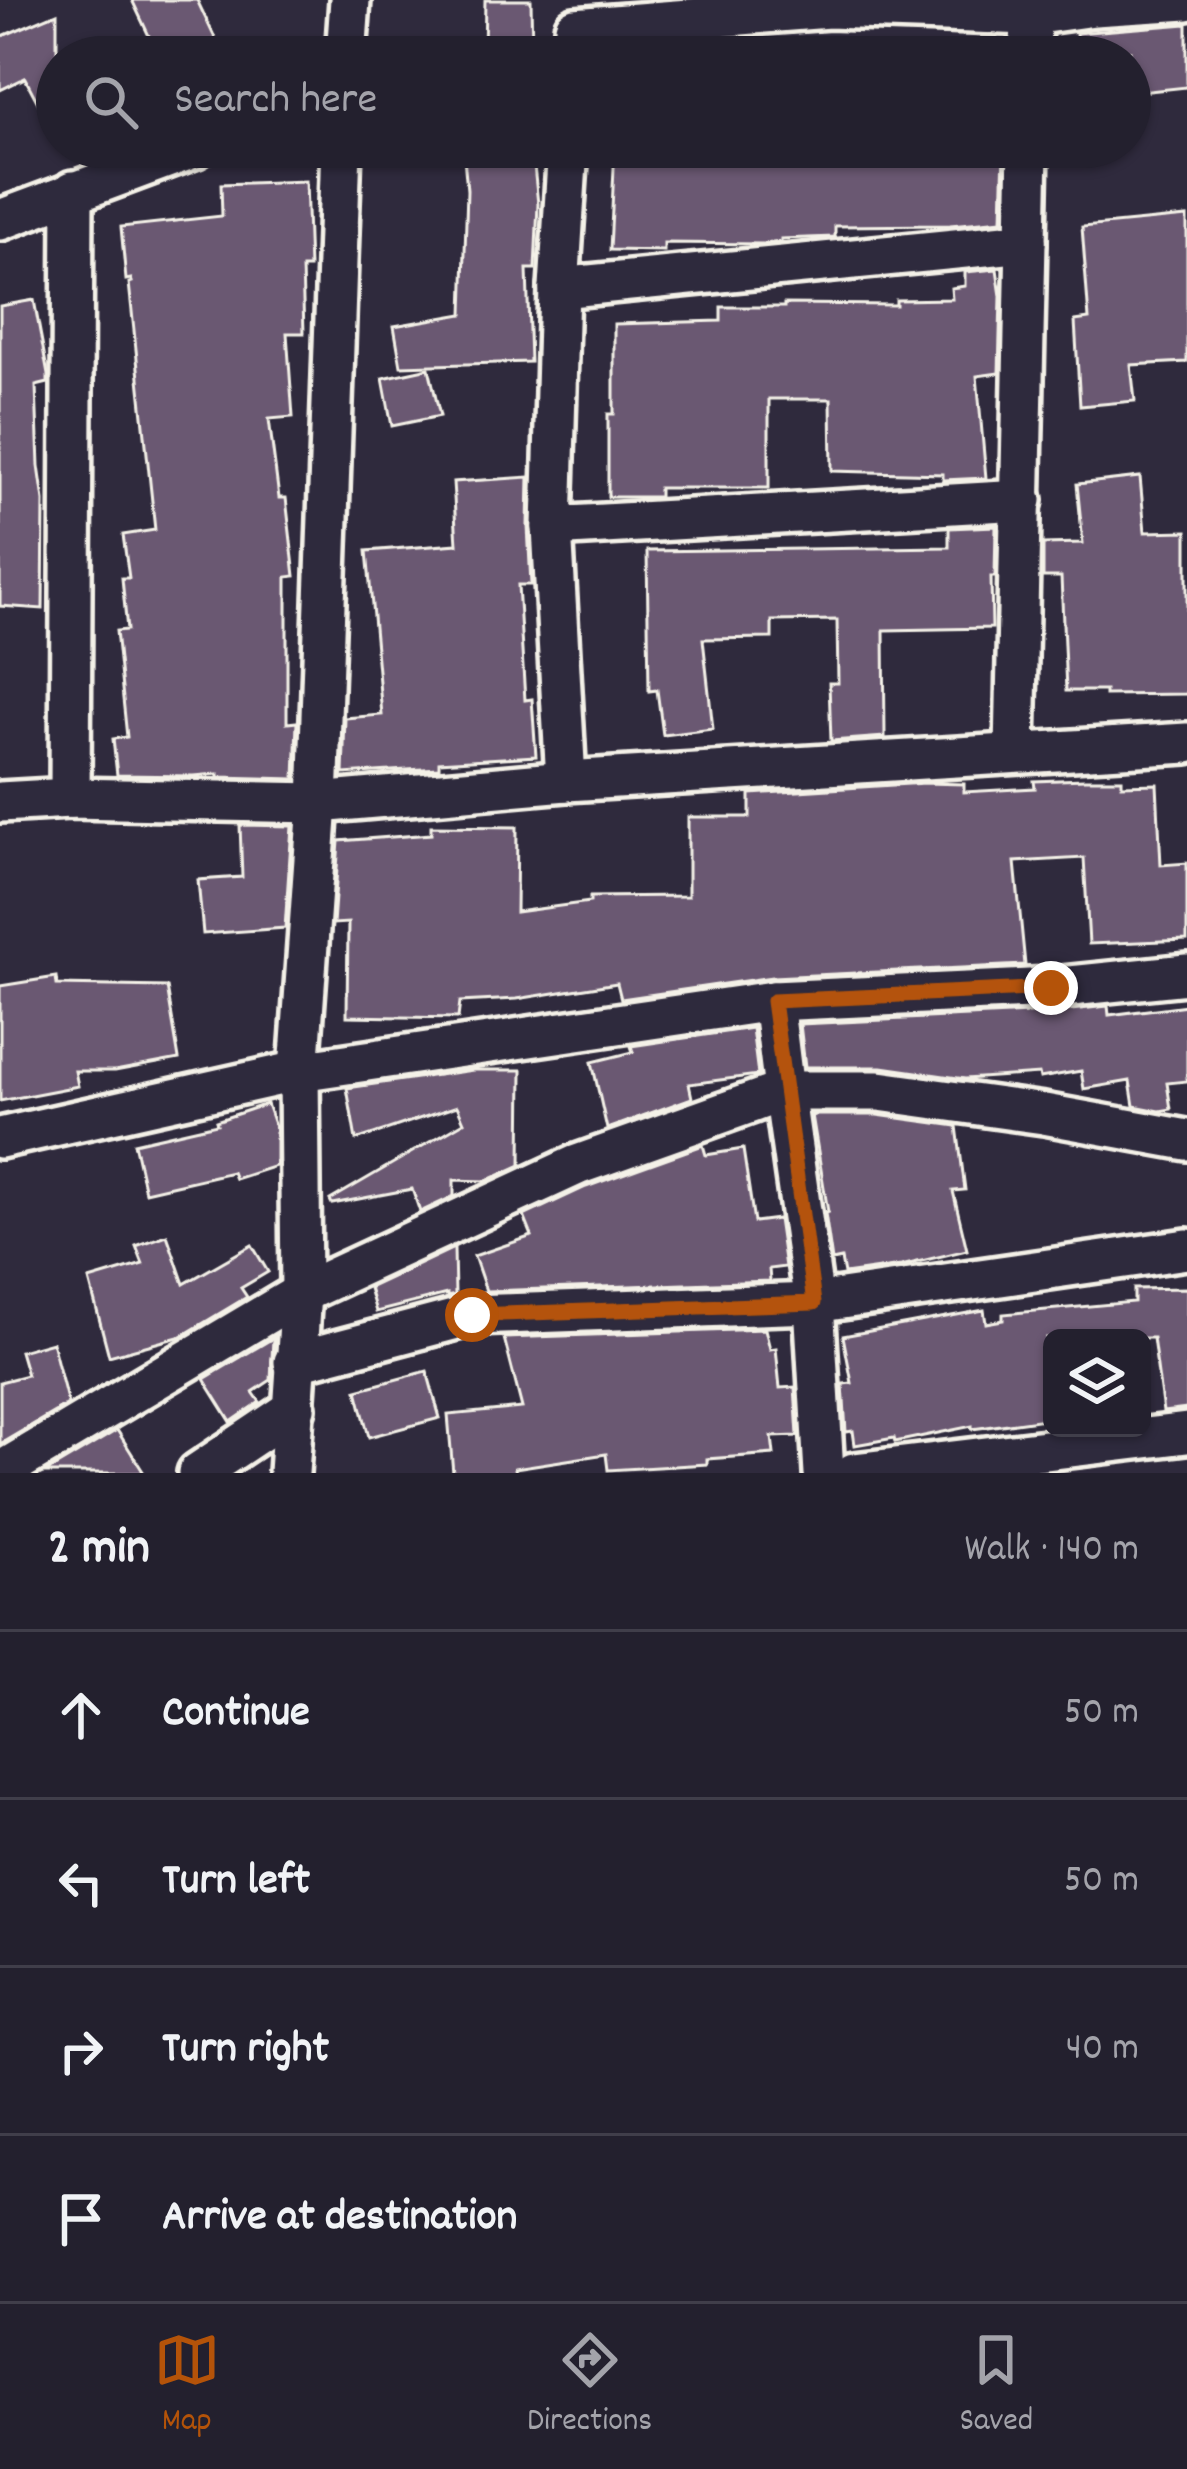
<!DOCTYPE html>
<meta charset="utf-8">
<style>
:root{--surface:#23202e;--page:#2b2836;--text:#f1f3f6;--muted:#a3a3aa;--line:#403e4a;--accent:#b45309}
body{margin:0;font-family:Dekko,sans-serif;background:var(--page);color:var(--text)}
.controls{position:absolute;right:36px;bottom:36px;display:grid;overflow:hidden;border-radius:18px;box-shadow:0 3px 9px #0004}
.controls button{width:108px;height:108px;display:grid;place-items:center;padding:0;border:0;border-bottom:3px solid var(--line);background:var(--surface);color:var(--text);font:60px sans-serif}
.stop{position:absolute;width:36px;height:36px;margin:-27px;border:9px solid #b45309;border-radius:50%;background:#fff}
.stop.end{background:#b45309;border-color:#fff;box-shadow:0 3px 12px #0008}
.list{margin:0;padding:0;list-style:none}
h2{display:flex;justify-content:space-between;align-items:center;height:156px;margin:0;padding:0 48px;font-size:51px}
h2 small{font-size:39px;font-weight:400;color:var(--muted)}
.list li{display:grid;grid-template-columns:78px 1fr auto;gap:36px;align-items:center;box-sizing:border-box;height:168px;padding:0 48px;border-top:3px solid var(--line)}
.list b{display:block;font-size:45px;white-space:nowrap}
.list em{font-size:39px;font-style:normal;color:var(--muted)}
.icon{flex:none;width:66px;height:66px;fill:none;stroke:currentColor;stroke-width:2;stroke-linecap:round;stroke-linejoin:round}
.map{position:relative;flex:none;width:1187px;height:1473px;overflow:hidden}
.search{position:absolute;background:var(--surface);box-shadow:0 3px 9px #0004;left:36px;right:36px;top:36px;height:132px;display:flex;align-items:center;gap:30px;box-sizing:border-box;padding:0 42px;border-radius:66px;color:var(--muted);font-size:45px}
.sheet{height:828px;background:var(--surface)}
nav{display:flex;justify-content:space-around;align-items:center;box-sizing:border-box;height:168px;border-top:3px solid var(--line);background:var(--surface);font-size:33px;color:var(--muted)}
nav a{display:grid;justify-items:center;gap:6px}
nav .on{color:var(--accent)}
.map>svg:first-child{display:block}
</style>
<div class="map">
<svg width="1187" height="1473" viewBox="0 0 1187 1473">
<rect width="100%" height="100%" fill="#2f2a3d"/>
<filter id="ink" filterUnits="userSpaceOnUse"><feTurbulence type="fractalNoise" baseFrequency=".00833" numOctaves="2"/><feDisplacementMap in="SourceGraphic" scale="24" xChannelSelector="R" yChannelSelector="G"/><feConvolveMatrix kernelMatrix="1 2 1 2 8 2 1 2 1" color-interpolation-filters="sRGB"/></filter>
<g filter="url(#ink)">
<g fill="#6a5972" stroke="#f4f1e8" stroke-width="3">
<path d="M132,0H197L224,57H159Z"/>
<path d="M485,0H531L532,52L484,53Z"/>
<path d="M57,13V139L25,78L0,90V37Z"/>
<path d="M1187,24V87L1130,93V51L1078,56L1076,33Z"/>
<path d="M463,147H532L538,204L535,269H527L530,362L401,366L394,326L463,314L467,190Z"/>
<path d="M615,147H666V161L730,160V153L792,154V147H1004L1002,220L950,225L835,226V237L781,239V242L764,244L664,243V251L610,250Z"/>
<path d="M306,181L309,268H302L304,333H287L293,417L269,419L279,498H286L295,576L287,577V723L297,722L295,779L218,777V774L194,776L117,775L113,739L127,737L116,631L127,630L122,578H129L123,535L155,530L129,283L132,282L131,279L126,280L121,227L222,216L221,184Z"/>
<path d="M1187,217V362L1131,365L1135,401L1080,406L1075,321L1089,319L1082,227Z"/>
<path d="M997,269L1001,296L999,373L977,376L986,478L943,480V474L832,471L831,399H769V488H659V497H608V414H614V324L721,321V307H784V304L896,305V300L952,299L951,288L965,286V272Z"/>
<path d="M34,300L48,375V383L36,386L39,466L44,501L43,609L0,606V306Z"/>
<path d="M429,368L440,416L392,426L383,378Z"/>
<path d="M529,477L528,526L531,585H518L525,700L532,699L536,756L439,762V768L343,774L345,718L382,715L367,551L457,544L453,482Z"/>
<path d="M1140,477L1145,532L1187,531V694L1105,695V691H1066L1061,577H1043V544L1083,543L1077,484Z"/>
<path d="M996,526L995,577H991L992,628L884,630L885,737L831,741L829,683H838L837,620L772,621V638L703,639L713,729L663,735L657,690L649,691L647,551L949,547V528Z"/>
<path d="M1085,779H1122V785L1157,784L1161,865L1187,863V940L1089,944L1084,858L1015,862L1025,965L772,977L621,999L617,983L517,999L460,1002L458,1018L347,1016L348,923L333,924L339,841L431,834V826L517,827L516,912L590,902V897L688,896V817H750V794L925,783L964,784V792L1035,788L1034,781Z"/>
<path d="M240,825L292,826L285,928L203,934L198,880L242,877Z"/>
<path d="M56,977L57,985L167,987L179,1059L115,1071H75L78,1086L0,1101V986Z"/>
<path d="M1187,1005V1081L1167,1083L1171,1109L1160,1111L1134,1106L1130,1081L1084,1089L1081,1071L1040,1078L1039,1074L965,1079L882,1067H805L800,1024L1052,1012L1108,1006L1109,1015Z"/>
<path d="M752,1028L758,1075L689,1084L692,1098L607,1129L592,1062L633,1052L631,1046Z"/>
<path d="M473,1070H522L521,1165L486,1181L454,1180V1196L420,1212L412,1189L332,1204L330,1200L464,1122L457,1106L356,1140L347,1088Z"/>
<path d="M267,1104L276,1130V1166L235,1179L232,1172L145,1192L134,1143L217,1124L216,1121Z"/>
<path d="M812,1115H877L957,1126L965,1190L953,1191L967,1250L901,1266L844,1274L841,1259L832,1261L825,1213L828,1212Z"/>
<path d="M703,1145L706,1155L743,1149L754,1222L778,1219L785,1267L769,1269L770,1281L486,1291L474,1256L532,1236L524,1216L586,1187Z"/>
<path d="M167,1235L184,1284L252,1245L268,1272L241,1288L247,1297L182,1336L109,1356L89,1280L143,1264L136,1246Z"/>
<path d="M454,1248L455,1295L447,1297V1294L376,1312L369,1288Z"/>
<path d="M1187,1288V1409L1163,1412L1153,1338H1046L1052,1369V1418L972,1429V1426L895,1442L894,1438L855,1445L853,1431L846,1432L843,1384L852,1383L843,1336L984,1310L986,1323L1003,1320V1314L1134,1302V1289Z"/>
<path d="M765,1329L770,1349L776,1348L780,1388L795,1387L798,1436L772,1437L774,1454L707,1459V1464L608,1470L606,1454L515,1468L516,1473H453L448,1415L522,1408L504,1338Z"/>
<path d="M273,1338L271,1380L253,1392L260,1402L231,1422L204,1379Z"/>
<path d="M52,1342L68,1404L0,1444V1382L27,1375L20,1351Z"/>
<path d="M427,1371L440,1418L369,1437L357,1390Z"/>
<path d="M117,1430L144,1473H45Z"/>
</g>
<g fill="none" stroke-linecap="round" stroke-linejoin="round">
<g stroke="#f4f1e8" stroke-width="48">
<g id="minor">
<path d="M575,28L829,8L1031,15L1094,6L1187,0"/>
<path d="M346,57L350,0"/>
<path d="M1030,57L1031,15"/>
<path d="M0,220L196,147"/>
<path d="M559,288L1026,242"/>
<path d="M552,527L1022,500"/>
<path d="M1015,752L1028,147"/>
<path d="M566,781L552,527L559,288L568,147"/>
<path d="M70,798L73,191"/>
<path d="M0,802L70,798L318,803L566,781L1187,743"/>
<path d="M773,1001L784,1091H879L1044,1114L1187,1140"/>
<path d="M0,1138L299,1071L773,1001L1051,988L1187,974"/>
<path d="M294,1362L472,1315L814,1303L1187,1249"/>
<path d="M0,1472L301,1293L577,1165L784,1091L814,1303L824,1473"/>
<path d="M198,1473L295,1408"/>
<path d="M289,1473L301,1293L299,1071L318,803L341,147"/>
<path d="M854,1473L1187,1433"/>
</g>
</g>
<use href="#minor" stroke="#2f2a3d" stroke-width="39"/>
</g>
</g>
<g fill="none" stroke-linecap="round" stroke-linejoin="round" filter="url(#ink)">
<path stroke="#b45309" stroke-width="15" d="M472,1315L814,1303L773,1001L1051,988"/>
</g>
</svg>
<div class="controls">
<button><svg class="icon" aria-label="layers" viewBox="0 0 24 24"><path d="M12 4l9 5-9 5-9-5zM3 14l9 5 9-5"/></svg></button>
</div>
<div class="stop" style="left:472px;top:1315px"></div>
<div class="stop end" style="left:1051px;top:988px"></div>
<div class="search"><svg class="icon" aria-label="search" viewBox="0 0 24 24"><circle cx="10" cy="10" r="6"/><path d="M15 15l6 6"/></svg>Search here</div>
</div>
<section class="sheet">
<h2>2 min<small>Walk · 140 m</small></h2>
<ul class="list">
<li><svg class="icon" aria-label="ahead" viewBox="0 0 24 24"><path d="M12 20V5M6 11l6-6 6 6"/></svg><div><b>Continue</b></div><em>50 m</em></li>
<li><svg class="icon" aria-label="left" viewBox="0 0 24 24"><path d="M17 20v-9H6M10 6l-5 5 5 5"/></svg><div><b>Turn left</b></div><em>50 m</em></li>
<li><svg class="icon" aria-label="right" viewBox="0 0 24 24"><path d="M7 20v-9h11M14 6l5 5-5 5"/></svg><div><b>Turn right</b></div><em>40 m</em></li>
<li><svg class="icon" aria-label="arrive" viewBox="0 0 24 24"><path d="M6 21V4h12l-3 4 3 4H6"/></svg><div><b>Arrive at destination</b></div></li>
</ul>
</section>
<nav>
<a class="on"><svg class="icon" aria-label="map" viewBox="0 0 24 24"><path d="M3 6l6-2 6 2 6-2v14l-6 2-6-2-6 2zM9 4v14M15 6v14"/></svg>Map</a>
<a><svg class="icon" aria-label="directions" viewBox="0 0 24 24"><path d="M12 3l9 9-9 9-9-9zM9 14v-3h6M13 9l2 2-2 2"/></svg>Directions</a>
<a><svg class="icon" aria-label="saved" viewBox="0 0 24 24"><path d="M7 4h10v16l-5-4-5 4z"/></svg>Saved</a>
</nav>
